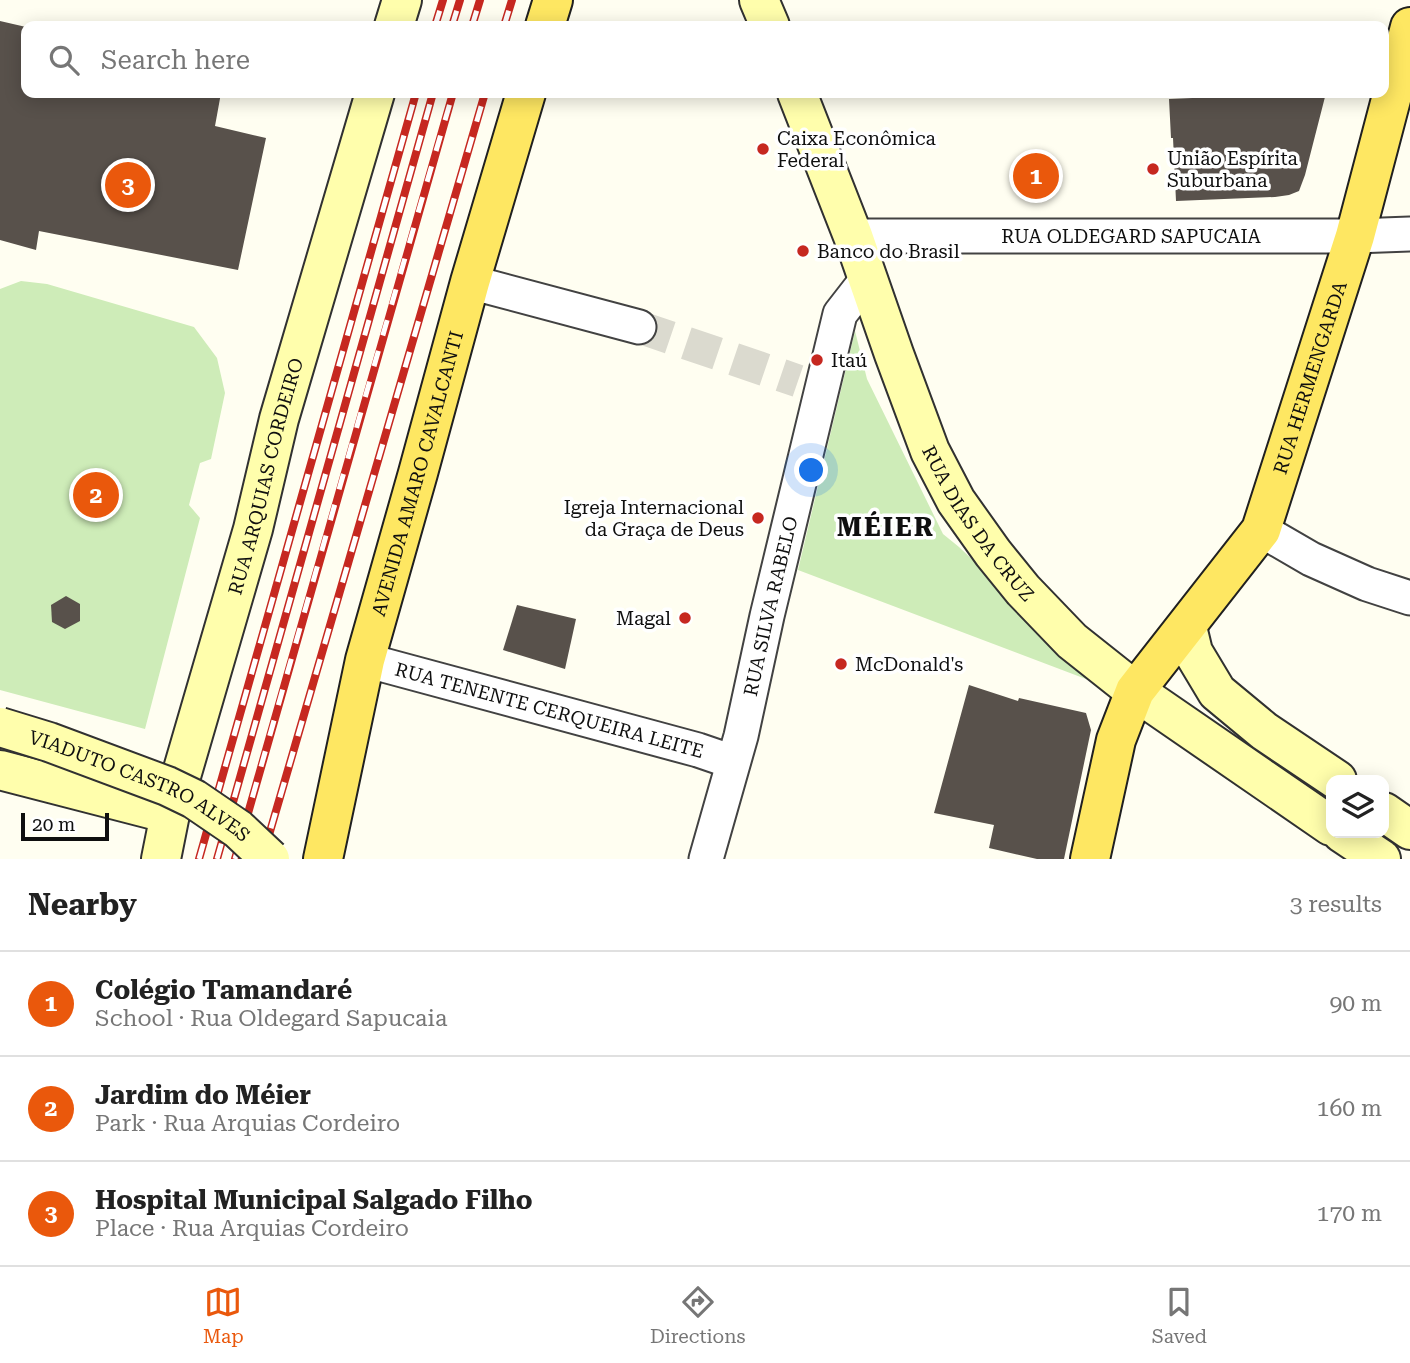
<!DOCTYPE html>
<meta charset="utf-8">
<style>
:root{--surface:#fff;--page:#f6f6f6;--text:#222;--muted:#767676;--line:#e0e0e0;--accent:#ea580c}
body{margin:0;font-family:"Roboto Serif",serif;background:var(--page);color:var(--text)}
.controls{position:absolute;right:21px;bottom:21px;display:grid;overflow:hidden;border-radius:14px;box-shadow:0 4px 18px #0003}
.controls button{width:63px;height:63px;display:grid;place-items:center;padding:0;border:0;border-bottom:2px solid var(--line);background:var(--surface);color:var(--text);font:35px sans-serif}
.scale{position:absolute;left:21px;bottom:18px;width:88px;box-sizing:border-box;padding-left:7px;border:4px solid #0f0f0f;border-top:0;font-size:19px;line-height:24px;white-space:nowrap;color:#0f0f0f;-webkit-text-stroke:5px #fff;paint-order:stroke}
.you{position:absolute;left:812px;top:471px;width:24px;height:24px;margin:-18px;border:5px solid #fff;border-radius:50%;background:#1a73e8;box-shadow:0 0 0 10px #1a73e833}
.badge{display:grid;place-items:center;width:46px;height:46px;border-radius:50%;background:var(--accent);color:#fff;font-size:23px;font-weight:700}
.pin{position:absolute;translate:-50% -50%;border:4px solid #fff;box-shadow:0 2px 7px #0006}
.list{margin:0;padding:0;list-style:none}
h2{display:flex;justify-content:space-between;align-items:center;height:91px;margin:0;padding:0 28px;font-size:30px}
h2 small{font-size:23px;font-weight:400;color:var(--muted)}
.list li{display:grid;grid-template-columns:46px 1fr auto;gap:21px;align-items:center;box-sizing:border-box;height:105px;padding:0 28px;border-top:2px solid var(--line)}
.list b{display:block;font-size:26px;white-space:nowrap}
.list p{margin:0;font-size:23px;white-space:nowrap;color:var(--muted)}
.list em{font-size:23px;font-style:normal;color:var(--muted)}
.icon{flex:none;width:38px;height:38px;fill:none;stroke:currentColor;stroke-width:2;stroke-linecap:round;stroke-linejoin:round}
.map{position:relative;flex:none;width:1410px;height:859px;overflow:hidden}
.search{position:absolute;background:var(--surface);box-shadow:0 4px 18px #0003;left:21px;right:21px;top:21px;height:77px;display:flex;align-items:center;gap:18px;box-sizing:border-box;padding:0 24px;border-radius:14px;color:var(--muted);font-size:26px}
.sheet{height:406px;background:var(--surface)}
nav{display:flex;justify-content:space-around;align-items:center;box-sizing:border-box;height:98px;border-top:2px solid var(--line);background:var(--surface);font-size:19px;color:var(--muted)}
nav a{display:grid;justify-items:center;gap:4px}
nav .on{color:var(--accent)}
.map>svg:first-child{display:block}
</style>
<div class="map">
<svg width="1410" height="859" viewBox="0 0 1410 859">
<rect width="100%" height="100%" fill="#fffef1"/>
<g fill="#ceecb8">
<path d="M21,281L47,284L194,327L217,358L225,393L211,459L200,463L189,505L200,518L145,729L0,690V289Z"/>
<path d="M855,331L867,379L943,534L959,547L1107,687L798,570Z"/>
</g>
<g fill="#58514b">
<path d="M0,21L26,27V93H221L215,126L266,138L238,270L39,231L36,250L0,240Z"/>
<path d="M1263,93H1326L1305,175L1299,191L1289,195L1275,197L1176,201L1173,138H1171L1169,99L1263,95Z"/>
<path d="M66,596L80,604V621L65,629L52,622L51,605Z"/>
<path d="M517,605L576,619L565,669L503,650Z"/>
<path d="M969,685L1018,701L1019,698L1086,713L1091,730L1064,859H1037L989,848L994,825L934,813Z"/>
</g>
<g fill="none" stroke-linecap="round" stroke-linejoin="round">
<path stroke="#dbdacf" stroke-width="33" stroke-dasharray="33 17" stroke-linecap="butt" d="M639,327L798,381"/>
<g stroke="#424242" stroke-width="37">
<g id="street">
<path id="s1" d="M853,236H1355L1410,234"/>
<path d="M470,282L639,327"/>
<path d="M1261,530L1311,559L1367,584L1410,598"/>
<path id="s2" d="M365,660L698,750L733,762"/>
<path id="s3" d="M706,859L741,736L767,616L840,314L868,278"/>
</g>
</g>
<g stroke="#313131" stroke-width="42">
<g id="secondary">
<path d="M759,0L770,26"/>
<path d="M394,26L402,0"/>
<path id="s4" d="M797,93L853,236L894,354L930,451L956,501L993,553L1023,590L1072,641L1135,691L1331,826"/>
<path d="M1187,627L1193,652L1217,692L1264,731L1337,780"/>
<path d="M0,770L170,814"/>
<path d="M1384,812L1410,830"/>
<path d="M1342,833L1381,859"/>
<path id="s5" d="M161,859L170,814L253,529L279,419L375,93"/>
</g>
</g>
<g stroke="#202020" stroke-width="42">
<g id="primary">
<path d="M545,26L553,0"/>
<path id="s6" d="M323,859L365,660L418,473L470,282L526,93"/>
<path id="s7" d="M1090,859L1116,740L1135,691L1261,530L1355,236L1410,27"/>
</g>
</g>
<use href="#street" stroke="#fff" stroke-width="33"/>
<use href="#secondary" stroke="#fffeac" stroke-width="38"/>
<use href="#primary" stroke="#fee762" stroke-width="38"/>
<g stroke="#c62820" stroke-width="8">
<g id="rail">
<path d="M435,26L443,0"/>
<path d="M452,26L460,0"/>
<path d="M472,26L480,0"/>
<path d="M504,26L512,0"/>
<path d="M199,859L416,93"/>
<path d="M217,859L433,93"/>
<path d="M235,859C307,604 378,348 453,93"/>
<path d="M262,859L485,93"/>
</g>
</g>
<use href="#rail" stroke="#fff" stroke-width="5" stroke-dasharray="16" stroke-linecap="butt"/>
<g stroke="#313131" stroke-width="42" stroke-linecap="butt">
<g id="secondary-bridge">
<path id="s8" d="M0,727L49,742L167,786L194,799L238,829L270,859"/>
</g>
</g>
<use href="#secondary-bridge" stroke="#fffeac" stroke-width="38"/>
</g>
<g fill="#c62820" stroke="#fff" stroke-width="2.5">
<circle cx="763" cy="149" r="7"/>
<circle cx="1153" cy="169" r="7"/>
<circle cx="803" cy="251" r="7"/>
<circle cx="817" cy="360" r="7"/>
<circle cx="758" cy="518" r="7"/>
<circle cx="685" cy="618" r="7"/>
<circle cx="841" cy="664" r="7"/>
</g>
<g text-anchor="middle" stroke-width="7" stroke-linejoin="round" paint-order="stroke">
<g font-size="19" fill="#0f0f0f" stroke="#fff" text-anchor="start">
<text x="777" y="145">Caixa Econômica<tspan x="777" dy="22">Federal</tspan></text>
<text x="1167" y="165">União Espírita<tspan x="1167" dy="22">Suburbana</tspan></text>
<text x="817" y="258">Banco do Brasil</text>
<text x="831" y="367">Itaú</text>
<text x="744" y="514" text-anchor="end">Igreja Internacional<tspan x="744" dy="22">da Graça de Deus</tspan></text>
<text x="671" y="625" text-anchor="end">Magal</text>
<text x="855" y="671">McDonald's</text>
</g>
<g font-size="19" fill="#0f0f0f" stroke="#fff">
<text dy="7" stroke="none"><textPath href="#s1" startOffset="278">RUA OLDEGARD SAPUCAIA</textPath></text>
<text dy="7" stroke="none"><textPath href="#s7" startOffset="539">RUA HERMENGARDA</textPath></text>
<text dy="7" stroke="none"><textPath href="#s6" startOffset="397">AVENIDA AMARO CAVALCANTI</textPath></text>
<text dy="7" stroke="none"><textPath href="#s5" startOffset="397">RUA ARQUIAS CORDEIRO</textPath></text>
<text dy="7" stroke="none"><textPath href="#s4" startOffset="469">RUA DIAS DA CRUZ</textPath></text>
<text dy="7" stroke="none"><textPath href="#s3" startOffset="261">RUA SILVA RABELO</textPath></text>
<text dy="7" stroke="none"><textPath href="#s2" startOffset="191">RUA TENENTE CERQUEIRA LEITE</textPath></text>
<text dy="7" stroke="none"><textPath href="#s8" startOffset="152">VIADUTO CASTRO ALVES</textPath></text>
</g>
<g font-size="26" font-weight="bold" letter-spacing="2" fill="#0f0f0f" stroke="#fff">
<text x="886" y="536">MÉIER</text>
</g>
</g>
</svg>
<div class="controls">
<button><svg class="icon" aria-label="layers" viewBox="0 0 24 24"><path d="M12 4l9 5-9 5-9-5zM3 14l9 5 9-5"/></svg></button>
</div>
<div class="scale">20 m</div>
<div class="you"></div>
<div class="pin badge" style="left:1036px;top:176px">1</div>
<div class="pin badge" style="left:96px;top:495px">2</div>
<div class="pin badge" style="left:128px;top:185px">3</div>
<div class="search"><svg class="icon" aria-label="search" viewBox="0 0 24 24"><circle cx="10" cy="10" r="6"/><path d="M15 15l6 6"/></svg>Search here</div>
</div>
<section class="sheet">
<h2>Nearby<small>3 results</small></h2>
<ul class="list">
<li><span class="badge">1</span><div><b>Colégio Tamandaré</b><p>School · Rua Oldegard Sapucaia</p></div><em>90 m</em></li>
<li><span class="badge">2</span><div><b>Jardim do Méier</b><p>Park · Rua Arquias Cordeiro</p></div><em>160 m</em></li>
<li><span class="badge">3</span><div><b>Hospital Municipal Salgado Filho</b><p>Place · Rua Arquias Cordeiro</p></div><em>170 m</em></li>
</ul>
</section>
<nav>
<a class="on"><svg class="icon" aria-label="map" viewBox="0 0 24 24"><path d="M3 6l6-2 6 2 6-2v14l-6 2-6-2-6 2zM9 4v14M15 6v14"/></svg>Map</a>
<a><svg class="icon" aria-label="directions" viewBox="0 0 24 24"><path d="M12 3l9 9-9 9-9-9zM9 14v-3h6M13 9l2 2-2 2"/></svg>Directions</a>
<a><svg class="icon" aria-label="saved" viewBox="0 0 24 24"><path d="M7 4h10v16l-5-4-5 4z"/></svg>Saved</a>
</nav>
